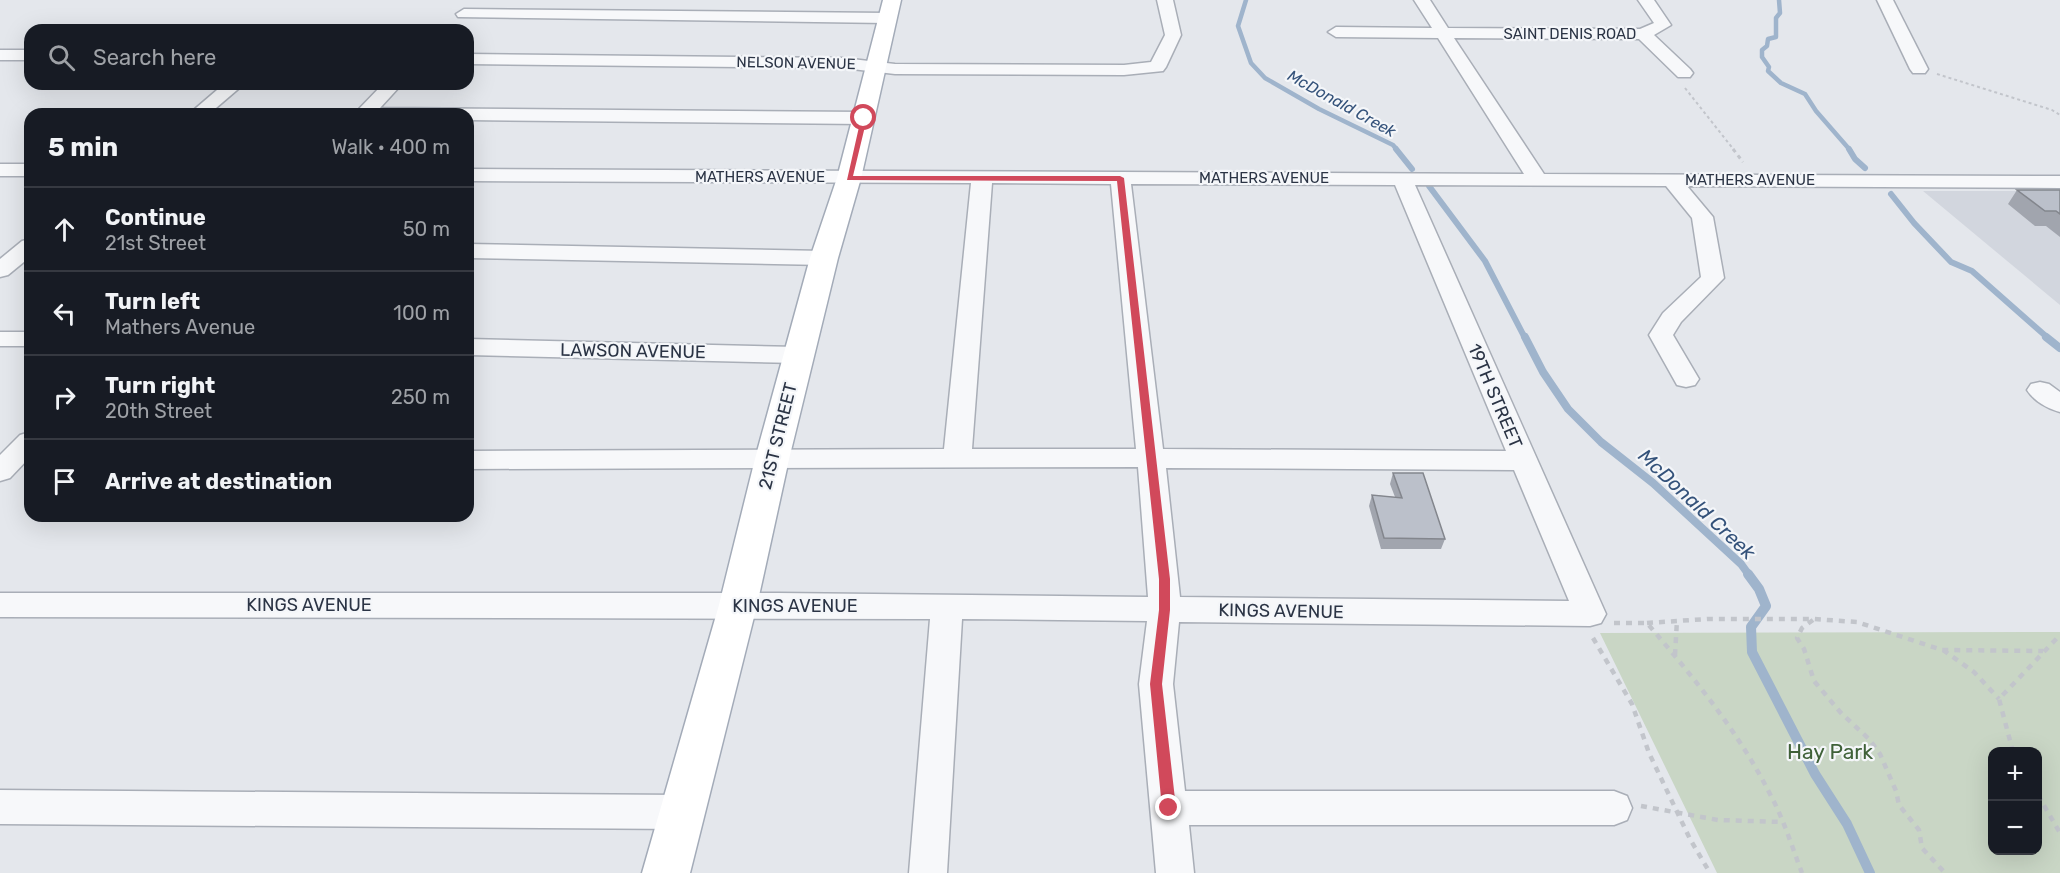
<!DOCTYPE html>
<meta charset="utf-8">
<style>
:root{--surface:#171b24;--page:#242831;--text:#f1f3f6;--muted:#9ea1a6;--line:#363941}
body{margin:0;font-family:Rubik,sans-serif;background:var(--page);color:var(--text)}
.controls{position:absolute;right:18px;bottom:18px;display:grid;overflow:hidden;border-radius:12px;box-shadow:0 6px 24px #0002}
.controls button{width:54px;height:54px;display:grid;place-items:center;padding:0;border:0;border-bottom:2px solid var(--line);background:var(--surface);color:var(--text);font:30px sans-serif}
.stop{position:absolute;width:18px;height:18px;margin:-14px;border:4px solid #d1495b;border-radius:50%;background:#fff}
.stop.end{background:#d1495b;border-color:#fff;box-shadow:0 2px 6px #0008}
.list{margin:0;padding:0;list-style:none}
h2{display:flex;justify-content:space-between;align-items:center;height:78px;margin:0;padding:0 24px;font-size:26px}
h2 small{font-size:20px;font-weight:400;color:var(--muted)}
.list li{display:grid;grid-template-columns:39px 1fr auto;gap:18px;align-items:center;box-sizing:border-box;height:84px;padding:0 24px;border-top:2px solid var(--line)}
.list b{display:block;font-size:22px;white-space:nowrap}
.list p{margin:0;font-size:20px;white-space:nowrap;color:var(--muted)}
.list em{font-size:20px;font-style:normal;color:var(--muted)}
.icon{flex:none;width:33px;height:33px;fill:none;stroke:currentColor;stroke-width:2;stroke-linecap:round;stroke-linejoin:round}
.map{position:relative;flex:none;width:2060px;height:873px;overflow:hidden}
.search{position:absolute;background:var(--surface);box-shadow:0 6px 24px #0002;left:24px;top:24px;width:450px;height:66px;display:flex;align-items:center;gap:15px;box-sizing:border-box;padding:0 21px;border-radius:18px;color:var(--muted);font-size:22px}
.panel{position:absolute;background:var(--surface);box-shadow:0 6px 24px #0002;left:24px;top:108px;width:450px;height:414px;border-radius:18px}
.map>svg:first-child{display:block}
</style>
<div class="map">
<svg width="2060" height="873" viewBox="0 0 2060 873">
<rect width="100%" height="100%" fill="#e4e7ec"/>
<path fill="#d2d6de" d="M1923,191H2060V305Z"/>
<path fill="#c9d6c5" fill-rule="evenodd" d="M2060,632V873H1717L1600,633ZM1992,752H2038V850H1992Z"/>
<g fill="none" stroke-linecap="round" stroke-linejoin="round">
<g stroke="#9fb4cc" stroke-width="4.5">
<path d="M1246,0L1238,26L1251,63L1265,78L1319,109L1393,145L1397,150"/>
<path d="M1779,0L1780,13L1776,18V37L1768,39L1767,46L1762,50V57L1769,67L1768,71L1781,83L1805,94L1816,111L1850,150"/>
</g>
<g stroke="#9fb4cc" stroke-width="6">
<path d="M1396,149L1412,169"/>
<path d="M1849,149L1855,159L1865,168"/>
<path d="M1429,186L1485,261L1525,338"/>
<path d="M1891,194L1914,223L1951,262L1972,271L2048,338"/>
</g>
<g stroke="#9fb4cc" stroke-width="8">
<path d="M1525,337L1543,372L1568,409L1601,442L1653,483L1741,564L1749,575"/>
<path d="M2046,337L2060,348"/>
</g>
<path stroke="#9fb4cc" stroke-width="10" d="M1748,574L1759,589L1766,606L1751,627L1752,652L1815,774L1847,824L1870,873"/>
<g stroke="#a9aeb7" stroke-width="3">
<g id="minor">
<path d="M1157,0H1173L1181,35L1166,67L1163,71L1124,75L895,74L843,68L468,64V54L843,58L895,64L1124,65L1151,62L1165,35Z"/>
<path d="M1414,0H1430L1448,28L1640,29L1654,23L1638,0H1654L1671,25L1654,35L1690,69L1693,73L1690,77H1678L1639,39L1454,38L1544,174L2060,176V188L1687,186L1713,217L1724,278L1681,322L1673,335L1699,379L1695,385L1686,387L1677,385L1649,335L1663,313L1701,277L1692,218L1666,186L1415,185L1606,614L1601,623L1590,626L1179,622L1173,684L1185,791H1614L1627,796L1632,808L1627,820L1614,825H1189L1194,873H1156L1139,684L1147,621L962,619L947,873H909L930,619L0,617V593H778L1148,597L1138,467L468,469V451L944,449L971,183L468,181V169L1524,174L1438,38L1336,37L1328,32L1336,27L1432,28ZM992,183L1111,184L1136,449H972ZM1131,184L1395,185L1506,451L1163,449ZM1166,468L1514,470L1569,601L1180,597Z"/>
<path d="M1877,0H1893L1928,69L1925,73H1913L1910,69Z"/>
<path d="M464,9L887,13L895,18L887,23L458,17L456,14Z"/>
<rect x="0" y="50" width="30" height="10"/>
<path d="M224,84H244L209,114H189Z"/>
<path d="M383,84H402L380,108L864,112L871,114L873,118L871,122L864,124L468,120V114H354Z"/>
<rect x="0" y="164" width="30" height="12"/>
<path d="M30,239V257L8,275L0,277V259L22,241Z"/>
<path d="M468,244L824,251L832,253L835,258L832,263L824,265L468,258Z"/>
<rect x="0" y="332" width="30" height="14"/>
<path d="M468,339L798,347L807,350L810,355L807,360L798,363L468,355Z"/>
<path d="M2040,382L2049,384L2060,392V412C2048,409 2034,401 2027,390L2031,384Z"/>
<path d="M30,432V457L10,478L0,481V455L20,435Z"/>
<path d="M0,790L682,795L695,800L701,812L695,824L682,829L0,824Z"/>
</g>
</g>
<g stroke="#a3abb8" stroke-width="3">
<path id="major" d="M883,0H901L861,178L838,258L789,459L757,605L690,873H642L719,605L755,459L810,258L837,178Z"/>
</g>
<g stroke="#c2c5cb" stroke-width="2" stroke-dasharray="3 3" stroke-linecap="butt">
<path d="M1937,74L2052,110L2060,115"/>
<path d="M1685,88L1734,150"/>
</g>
<path stroke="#c2c5cb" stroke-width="3" stroke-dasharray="4 4" stroke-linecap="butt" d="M1733,149L1743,162"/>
<g stroke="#c2c5cb" stroke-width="4.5" stroke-dasharray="6 6" stroke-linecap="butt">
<path d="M1813,620L1802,628L1797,638L1804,649L1814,681L1841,713L1869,739L1880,754L1896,791L1899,805L1919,830L1922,848L1945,873"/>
<path d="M1614,623H1647C1693,677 1739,732 1771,796C1784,820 1792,847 1802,873"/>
<path d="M1647,623L1707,619H1814L1857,622L1942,650L2043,651"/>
<path d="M1593,638L1632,704L1649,753L1690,839L1710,873"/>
<path d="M1943,650L1974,672L1999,699"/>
<path d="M1675,655L1677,620"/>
<path d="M2013,752L1999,699L2060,635"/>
<path d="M2038,795L2060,833"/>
<path d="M1641,806L1718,820L1782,822"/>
</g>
<use href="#minor" fill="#f7f8fa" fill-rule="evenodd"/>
<use href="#major" fill="#fff" fill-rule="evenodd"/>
</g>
<g fill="#a1a5ae">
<path d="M2017,190H2060V237L2046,226H2035L2008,204Z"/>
<path d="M1393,473L1445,539L1441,549H1381L1369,506L1372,495L1395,497L1390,484Z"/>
</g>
<g fill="#bbc0ca" stroke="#83868d" stroke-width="1.5">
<path d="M2017,190H2060V214L2056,211H2045Z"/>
<path d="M1393,473H1423L1445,539L1384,538L1372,495L1402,498Z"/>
</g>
<path fill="#d1495b" d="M864,116L867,118L853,176H1120L1124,178L1170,579V610L1162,684L1176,808L1174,812L1169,814L1164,812L1162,808L1150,684L1159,610V579L1117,181L847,180L861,118Z"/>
<g text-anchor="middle" stroke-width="4.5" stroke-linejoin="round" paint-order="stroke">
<g font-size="15" fill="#2b3445" stroke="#f4f6f9">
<text x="1570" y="39">SAINT DENIS ROAD</text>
<text transform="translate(796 63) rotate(1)" y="5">NELSON AVENUE</text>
<text x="760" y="182">MATHERS AVENUE</text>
<text x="1264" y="183">MATHERS AVENUE</text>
<text x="1750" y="185">MATHERS AVENUE</text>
</g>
<g font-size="16" font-style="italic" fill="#34527a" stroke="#f4f6f9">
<text transform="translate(1342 103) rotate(29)" y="6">McDonald Creek</text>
</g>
<g font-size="18" fill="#2b3445" stroke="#f4f6f9">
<text transform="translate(633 351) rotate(1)" y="6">LAWSON AVENUE</text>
<text transform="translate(1495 396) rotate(67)" y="6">19TH STREET</text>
<text transform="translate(778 436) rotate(-76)" y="6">21ST STREET</text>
<text x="309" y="611">KINGS AVENUE</text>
<text x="795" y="612">KINGS AVENUE</text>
<text transform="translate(1281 611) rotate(1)" y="6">KINGS AVENUE</text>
</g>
<g font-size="20" font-style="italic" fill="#34527a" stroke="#f4f6f9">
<text transform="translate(1697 504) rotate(43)" y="7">McDonald Creek</text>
</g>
<g font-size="21" fill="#3f6138" stroke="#f4f6f9">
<text x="1830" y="759">Hay Park</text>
</g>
</g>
</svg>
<div class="controls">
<button>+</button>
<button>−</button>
</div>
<div class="stop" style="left:864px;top:118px"></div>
<div class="stop end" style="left:1169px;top:808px"></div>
<div class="search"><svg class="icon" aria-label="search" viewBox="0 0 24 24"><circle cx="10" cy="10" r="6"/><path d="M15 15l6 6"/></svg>Search here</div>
<section class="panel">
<h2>5 min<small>Walk · 400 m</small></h2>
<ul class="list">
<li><svg class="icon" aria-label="ahead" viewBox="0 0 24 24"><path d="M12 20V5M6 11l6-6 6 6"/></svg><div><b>Continue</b><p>21st Street</p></div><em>50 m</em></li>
<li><svg class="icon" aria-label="left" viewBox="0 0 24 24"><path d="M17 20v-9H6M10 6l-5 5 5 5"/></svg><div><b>Turn left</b><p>Mathers Avenue</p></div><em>100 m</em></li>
<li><svg class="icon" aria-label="right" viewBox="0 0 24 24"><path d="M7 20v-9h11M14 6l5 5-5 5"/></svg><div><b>Turn right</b><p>20th Street</p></div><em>250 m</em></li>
<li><svg class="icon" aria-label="arrive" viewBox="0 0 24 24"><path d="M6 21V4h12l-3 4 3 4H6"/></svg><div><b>Arrive at destination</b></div></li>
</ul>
</section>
</div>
